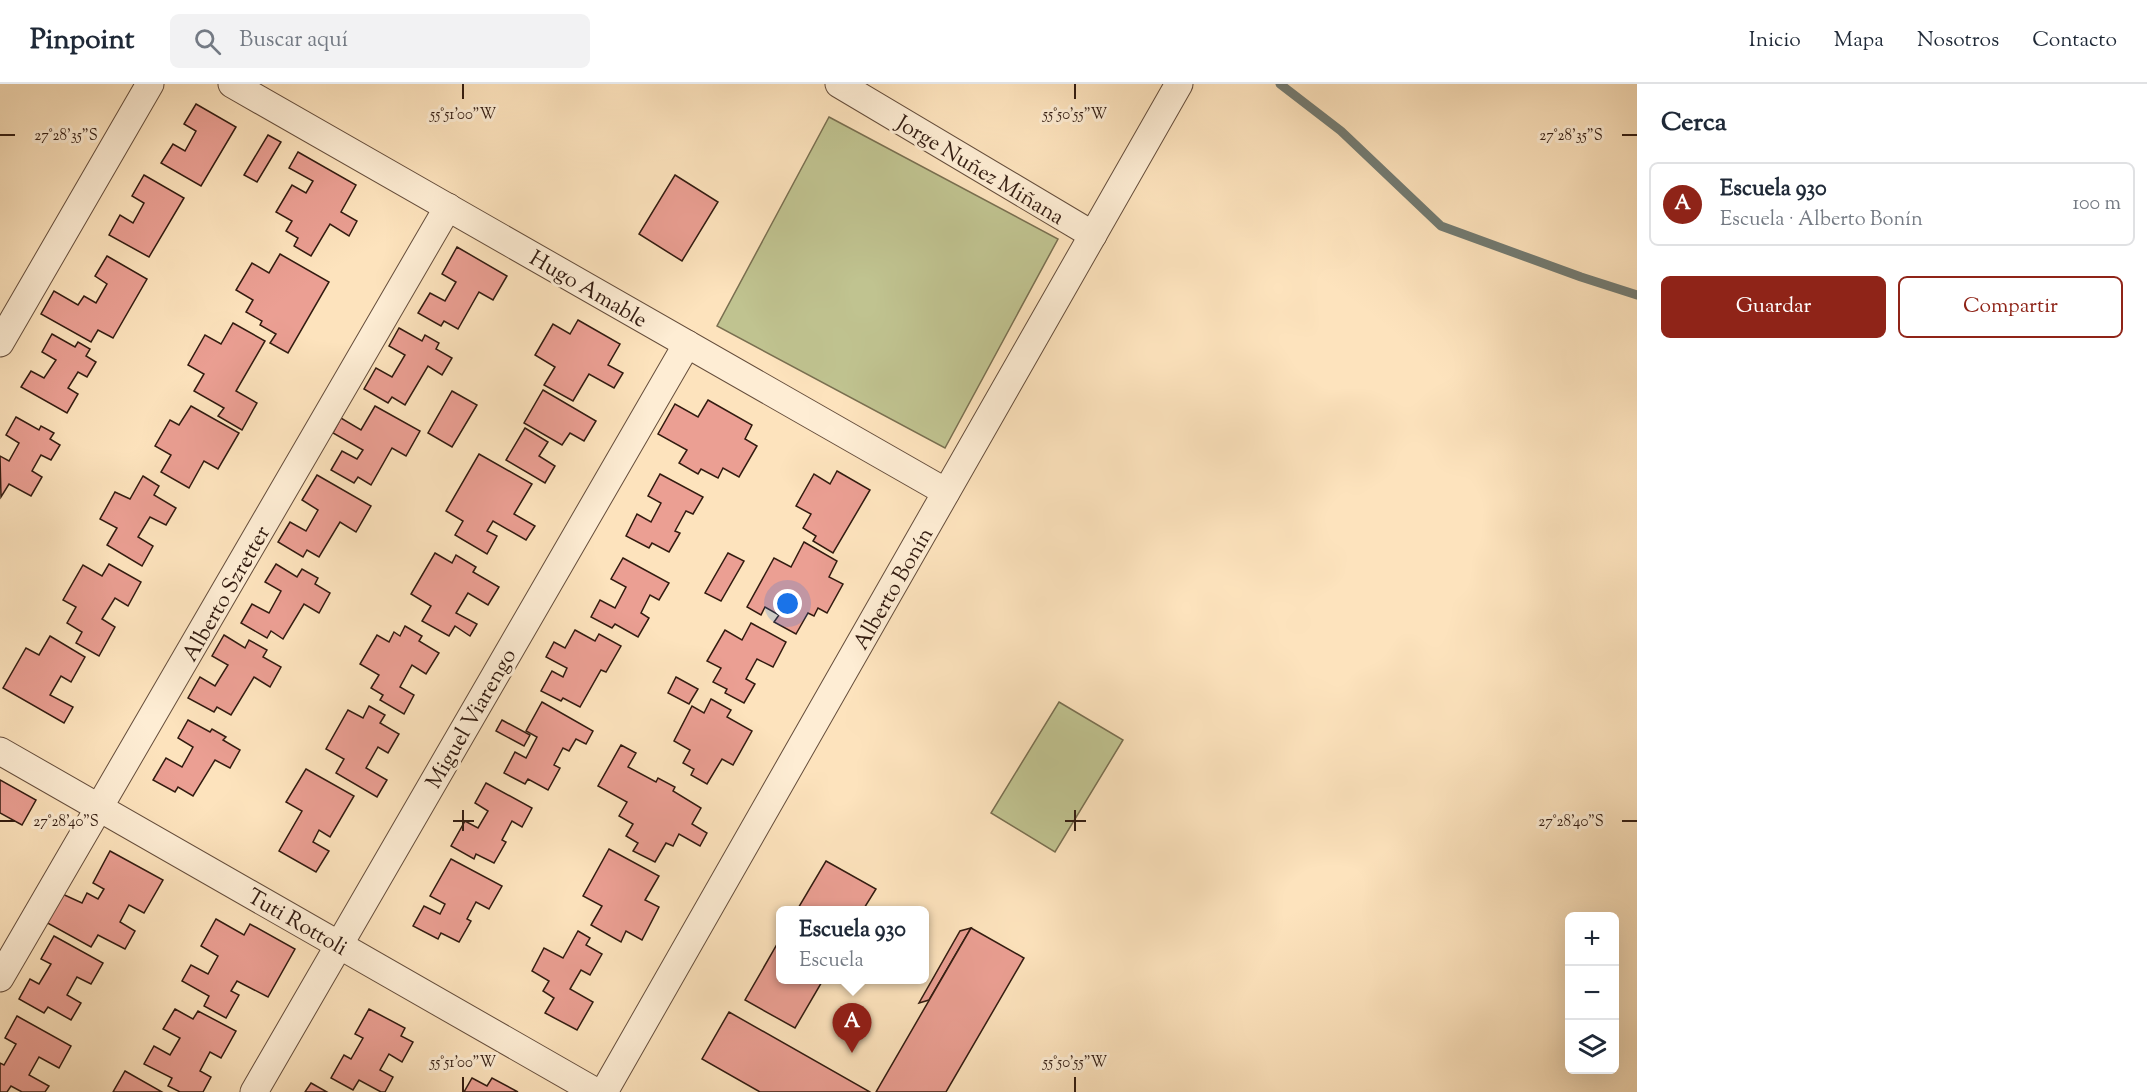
<!DOCTYPE html>
<html lang="es">
<meta charset="utf-8">
<style>
:root{--surface:#fff;--page:#f2f2f3;--text:#1f2937;--muted:#747a83;--line:#e0e1e3;--accent:#8f2418}
body{margin:0;font-family:"Sorts Mill Goudy",serif;background:var(--page);color:var(--text)}
.controls{position:absolute;right:18px;bottom:18px;display:grid;overflow:hidden;border-radius:9px;box-shadow:0 6px 24px #0002}
.controls button{width:54px;height:54px;display:grid;place-items:center;padding:0;border:0;border-bottom:2px solid var(--line);background:var(--surface);color:var(--text);font:30px sans-serif}
.you{position:absolute;left:788px;top:520px;width:21px;height:21px;margin:-15px;border:4px solid #fff;border-radius:50%;background:#1a73e8;box-shadow:0 0 0 9px #1a73e833}
.badge{display:grid;place-items:center;width:39px;height:39px;border-radius:50%;background:var(--accent);color:#fff;font-size:20px;font-weight:700}
.pin{position:absolute;translate:-50% -50px;filter:drop-shadow(0 2px 3px #0008)}
.pin::after{content:'';position:absolute;top:32px;width:21px;height:18px;background:inherit;clip-path:polygon(0 0,100% 0,50% 100%)}
.popup{position:absolute;left:776px;top:822px;width:153px;height:78px;box-sizing:border-box;display:grid;place-content:center;border-radius:9px;background:var(--surface);filter:drop-shadow(0 2px 4px #0005);font-size:20px;white-space:nowrap;color:var(--muted)}
.popup b{font-size:22px;color:var(--text)}
.popup::after{content:'';position:absolute;left:50%;top:100%;margin-left:-12px;border:12px solid transparent;border-top-color:var(--surface)}
.list{margin:0;padding:0;list-style:none}
h2{display:flex;justify-content:space-between;align-items:center;height:78px;margin:0;padding:0 24px;font-size:26px}
h2 small{font-size:20px;font-weight:400;color:var(--muted)}
.list li{display:grid;grid-template-columns:39px 1fr auto;gap:18px;align-items:center;box-sizing:border-box;height:84px;margin:0 12px 12px;padding:0 12px;border:2px solid var(--line);border-radius:9px}
.list b{display:block;font-size:22px;white-space:nowrap}
.list p{margin:0;font-size:20px;white-space:nowrap;color:var(--muted)}
.list em{font-size:20px;font-style:normal;color:var(--muted)}
.actions{display:flex;gap:12px;padding:18px 24px}
.actions a{flex:1;padding:14px 0;border:2px solid var(--accent);border-radius:9px;text-align:center;font-size:21px;color:var(--accent)}
.actions .main{background:var(--accent);color:#fff}
.icon{flex:none;width:33px;height:33px;fill:none;stroke:currentColor;stroke-width:2;stroke-linecap:round;stroke-linejoin:round}
.map{position:relative;flex:none;width:1637px;height:1008px;overflow:hidden}
header{display:flex;align-items:center;gap:36px;box-sizing:border-box;height:84px;padding:0 30px;background:var(--surface);border-bottom:2px solid var(--line)}
header strong{font-size:28px}
nav{display:flex;gap:33px;margin-inline-start:auto;font-size:21px}
.search{width:420px;height:54px;background:var(--page);display:flex;align-items:center;gap:15px;box-sizing:border-box;padding:0 21px;border-radius:9px;color:var(--muted);font-size:22px}
main{display:flex}
aside{flex:1;background:var(--surface)}
.map>svg:first-child{display:block}
</style>
<header>
<strong>Pinpoint</strong>
<div class="search"><svg class="icon" aria-label="search" viewBox="0 0 24 24"><circle cx="10" cy="10" r="6"/><path d="M15 15l6 6"/></svg>Buscar aquí</div>
<nav><a>Inicio</a><a>Mapa</a><a>Nosotros</a><a>Contacto</a></nav>
</header>
<main>
<div class="map">
<svg width="1637" height="1008" viewBox="0 0 1637 1008">
<rect width="100%" height="100%" fill="#fde3bd"/>
<filter id="stains"><feTurbulence type="fractalNoise" baseFrequency=".00333" numOctaves="4"/><feColorMatrix values="0 0 0 0 .2 0 0 0 0 .09 0 0 0 0 .02 0 0 0 .5 -.17"/></filter>
<radialGradient id="worn" r=".72"><stop offset=".6" stop-color="#630" stop-opacity="0"/><stop offset="1" stop-color="#630" stop-opacity=".3"/></radialGradient>
<g fill="#c0c390" stroke="#796f50" stroke-width="1.5">
<path d="M829,33L1058,155L945,364L717,242Z"/>
<path d="M1059,618L1123,656L1055,768L991,729Z"/>
</g>
<g fill="none" stroke-linecap="round" stroke-linejoin="round">
<path stroke="#747c73" stroke-width="9" d="M1280,0L1341,47L1441,142L1581,193L1637,211"/>
</g>
<g fill="#eb9f93" stroke="#321b10" stroke-width="1.5">
<path d="M196,20L236,43L201,102L161,79L173,60L185,67L196,47L184,40Z"/>
<path d="M268,51L281,58L257,98L244,91Z"/>
<path d="M298,68L356,101L341,128L357,137L349,152L330,140L311,172L294,162L298,154L286,147L292,137L276,128L292,101L306,109L313,97L289,84Z"/>
<path d="M144,91L184,114L149,173L109,151L120,131L133,139L144,119L132,112Z"/>
<path d="M675,91L718,118L682,177L639,150Z"/>
<path d="M457,163L507,192L493,216L479,208L458,245L444,237L441,242L418,229L430,209L445,217L456,198L442,190Z"/>
<path d="M280,170L329,198L288,269L270,259L276,250L260,241L262,237L246,228L253,216L236,206L252,179L269,189Z"/>
<path d="M107,172L147,195L113,254L98,246L91,258L41,230L54,207L78,221L84,212L96,219L107,200L95,192Z"/>
<path d="M578,236L620,260L608,281L623,289L614,304L589,290L573,317L544,301L555,283L535,271L553,240L570,250Z"/>
<path d="M233,239L265,257L236,307L257,319L242,346L218,332L224,324L194,307L204,290L188,281L205,251L221,260Z"/>
<path d="M399,244L422,257L425,251L439,259L436,265L452,274L442,291L428,282L405,321L392,313L388,319L364,305L376,284L392,293L405,271L389,262Z"/>
<path d="M52,250L75,263L78,258L90,265L86,272L96,278L87,293L78,288L68,304L78,310L67,329L21,303L31,287L44,294L56,276L42,268Z"/>
<path d="M543,306L596,337L584,357L570,349L562,361L524,339Z"/>
<path d="M452,307L477,321L452,363L428,349Z"/>
<path d="M708,316L752,341L745,355L757,362L739,393L723,384L718,394L701,385L698,390L679,379L687,366L658,350L675,320L698,333Z"/>
<path d="M191,322L239,349L218,385L204,377L189,404L161,388L171,371L155,362L170,336L179,341Z"/>
<path d="M375,322L420,347L406,372L392,364L371,401L358,393L354,399L331,386L342,367L357,375L363,366L333,349L341,334L361,346Z"/>
<path d="M16,333L39,346L41,342L54,349L50,355L60,361L51,376L41,371L32,387L42,393L31,412L9,400L1,413L0,372L9,377L19,359L6,351Z"/>
<path d="M525,344L548,358L539,372L555,382L545,399L506,376Z"/>
<path d="M479,370L532,400L514,430L535,442L526,456L493,437L487,447L497,452L487,470L455,451L463,437L446,427Z"/>
<path d="M837,387L870,406L833,469L813,457L816,452L803,444L811,430L796,422L814,390L830,400Z"/>
<path d="M660,390L703,413L693,430L686,427L675,447L680,449L669,468L652,459L649,464L626,452L637,430L651,438L661,419L648,412Z"/>
<path d="M317,391L371,422L356,448L340,438L319,473L307,466L303,473L278,458L290,438L306,447L318,426L302,416Z"/>
<path d="M143,392L159,402L154,411L176,424L166,441L150,433L138,453L153,462L142,482L107,461L117,444L100,435L115,408L130,415Z"/>
<path d="M804,458L837,477L829,493L843,500L827,529L818,524L814,532L808,529L796,550L774,538L779,531L765,523L761,531L747,523L774,474L791,483Z"/>
<path d="M435,469L452,479L456,471L476,483L473,488L499,503L488,521L468,509L456,529L477,540L470,552L455,542L449,552L422,537L431,522L411,510Z"/>
<path d="M728,469L744,477L721,517L705,509Z"/>
<path d="M623,474L669,499L659,516L650,511L641,529L649,534L638,553L615,540L612,544L591,533L600,516L615,524L626,503L611,495Z"/>
<path d="M109,480L141,498L128,522L115,514L102,535L115,543L99,572L76,559L82,548L67,539L76,523L63,516L83,481L102,492Z"/>
<path d="M276,480L297,493L302,485L318,494L315,500L330,509L319,529L304,520L283,555L271,547L267,554L241,539L252,520L269,529L281,507L265,498Z"/>
<path d="M751,539L786,558L773,583L757,575L746,595L755,600L744,619L725,609L727,605L713,598L721,584L707,577L725,546L742,556Z"/>
<path d="M405,542L422,552L419,557L439,569L426,590L412,581L400,603L414,611L404,630L380,616L383,611L371,604L379,591L360,580L377,551L389,558L394,548L400,552Z"/>
<path d="M575,546L595,557L599,550L621,562L606,588L601,586L580,623L563,614L561,617L541,607L552,587L563,593L567,584L546,573L554,558L565,564Z"/>
<path d="M224,551L245,564L249,556L267,566L263,573L281,583L270,603L254,593L231,631L217,623L214,628L188,614L200,593L215,602L228,581L212,572Z"/>
<path d="M50,552L85,573L71,598L61,592L50,611L73,623L64,639L3,604L26,564L39,571Z"/>
<path d="M676,593L698,605L689,620L668,609Z"/>
<path d="M711,615L731,626L727,633L752,647L733,681L722,675L707,700L691,691L694,685L683,679L690,666L674,657L692,622L704,629Z"/>
<path d="M542,618L593,647L586,660L576,655L569,667L563,664L554,681L560,684L548,706L528,695L525,700L504,689L515,668L526,674L537,653L526,647Z"/>
<path d="M369,622L385,631L380,639L399,650L388,669L378,663L366,684L387,696L377,713L336,689L344,675L326,665L348,626L363,634Z"/>
<path d="M188,636L210,648L212,645L226,653L223,656L240,666L230,684L215,676L193,712L178,703L175,708L153,696L166,674L182,683L193,663L178,654Z"/>
<path d="M502,636L530,651L524,662L496,647Z"/>
<path d="M621,661L636,669L628,683L656,698L658,694L675,703L673,707L701,724L692,740L707,749L700,762L679,750L673,762L666,759L655,778L633,767L638,759L626,752L633,740L619,732L627,718L598,702Z"/>
<path d="M306,685L354,712L330,753L319,746L313,758L329,767L316,788L279,767L302,727L286,718Z"/>
<path d="M0,696L36,716L22,741L0,729Z"/>
<path d="M486,699L532,724L522,743L512,737L502,756L506,758L494,779L476,770L474,775L451,762L465,737L478,744L488,727L475,719Z"/>
<path d="M609,765L659,792L645,816L659,823L642,856L626,847L621,858L591,841L602,822L583,812Z"/>
<path d="M110,767L163,796L144,829L129,821L120,838L135,847L125,865L98,851L91,863L42,836L58,808L82,819L87,809L98,815L104,805L93,799Z"/>
<path d="M451,775L502,802L489,825L476,818L467,835L471,837L459,858L441,849L438,855L413,842L424,822L440,830L445,820L430,812Z"/>
<path d="M826,777L876,805L863,826H797Z"/>
<path d="M216,835L244,851L250,840L295,865L268,913L237,897L231,907L239,911L226,934L204,922L209,912L182,897L191,881L208,890L218,872L201,862Z"/>
<path d="M971,844L929,916L919,919L960,847Z"/>
<path d="M971,844L1024,874L946,1008H876Z"/>
<path d="M578,847L590,854L586,861L602,870L590,891L581,886L570,905L593,918L577,946L545,929L554,914L543,907L549,897L532,887L544,864L563,874Z"/>
<path d="M54,852L103,879L91,900L77,893L67,911L81,919L71,936L48,923L44,929L19,915L30,895L39,900L51,880L41,875Z"/>
<path d="M780,855V896H823L795,944L745,916Z"/>
<path d="M175,925L193,935L198,927L236,947L221,974L210,968L200,987L211,993L203,1008H180L168,1002L172,994L144,980L154,962L170,971L180,954L163,945Z"/>
<path d="M369,925L405,944L401,952L413,958L402,978L389,970L380,986L393,993L385,1008H381L359,996L353,1006L331,994L344,971L351,975L363,954L355,950Z"/>
<path d="M729,928L870,1008H760L702,975Z"/>
<path d="M17,932L71,962L59,984L39,973L29,991L49,1002L45,1008H22L11,1002L7,1008H0V979L4,981L16,960L5,954Z"/>
<path d="M125,987L162,1008H113Z"/>
<path d="M472,994L487,1002L492,994L518,1008H464Z"/>
<path d="M311,999L327,1008H305Z"/>
</g>
<g fill="none" stroke-linecap="round" stroke-linejoin="round">
<g stroke="#654d3b" stroke-width="29">
<g id="street">
<path d="M232,0L946,408"/>
<path d="M839,0L1093,151"/>
<path d="M0,259L150,0"/>
<path d="M0,667L596,1008"/>
<path d="M0,894L448,123"/>
<path d="M254,1008L687,260"/>
<path d="M604,1008L1179,0"/>
</g>
</g>
<use href="#street" stroke="#feedd4" stroke-width="27"/>
</g>
<path fill="none" stroke="#321b10" stroke-width="2" d="M463,0V15M1075,0V15M0,51H15M1622,51H1637M463,726V747M1075,726V747M0,737H15M453,737H474M1065,737H1086M1622,737H1637M463,993V1008M1075,993V1008"/>
<g text-anchor="middle" stroke-width="6" stroke-linejoin="round" paint-order="stroke">
<g font-size="22" fill="#321b10" stroke="#feedd4">
<text transform="translate(981 85) rotate(31)" y="8">Jorge Nuñez Miñana</text>
<text transform="translate(589 204) rotate(30)" y="8">Hugo Amable</text>
<text transform="translate(892 504) rotate(-60)" y="8">Alberto Bonín</text>
<text transform="translate(225 509) rotate(-60)" y="8">Alberto Szretter</text>
<text transform="translate(470 634) rotate(-60)" y="8">Miguel Viarengo</text>
<text transform="translate(298 837) rotate(30)" y="8">Tuti Rottoli</text>
</g>
</g>
<g font-size="15" text-anchor="middle" fill="#321b10" stroke="#feedd4" stroke-width="6" stroke-linejoin="round" paint-order="stroke">
<text x="463" y="35">55°51'00"W</text>
<text x="1075" y="35">55°50'55"W</text>
<text x="66" y="56">27°28'35"S</text>
<text x="1571" y="56">27°28'35"S</text>
<text x="66" y="742">27°28'40"S</text>
<text x="1571" y="742">27°28'40"S</text>
<text x="463" y="983">55°51'00"W</text>
<text x="1075" y="983">55°50'55"W</text>
</g>
<rect width="100%" height="100%" filter="url(#stains)"/>
<rect width="100%" height="100%" fill="url(#worn)"/>
</svg>
<div class="controls">
<button>+</button>
<button>−</button>
<button><svg class="icon" aria-label="layers" viewBox="0 0 24 24"><path d="M12 4l9 5-9 5-9-5zM3 14l9 5 9-5"/></svg></button>
</div>
<div class="you"></div>
<div class="pin badge" style="left:852px;top:969px">A</div>
<div class="popup"><b>Escuela 930</b>Escuela</div>
</div>
<aside>
<h2>Cerca<small></small></h2>
<ul class="list">
<li><span class="badge">A</span><div><b>Escuela 930</b><p>Escuela · Alberto Bonín</p></div><em>100 m</em></li>
</ul>
<div class="actions"><a class="main">Guardar</a><a>Compartir</a></div>
</aside>
</main>
